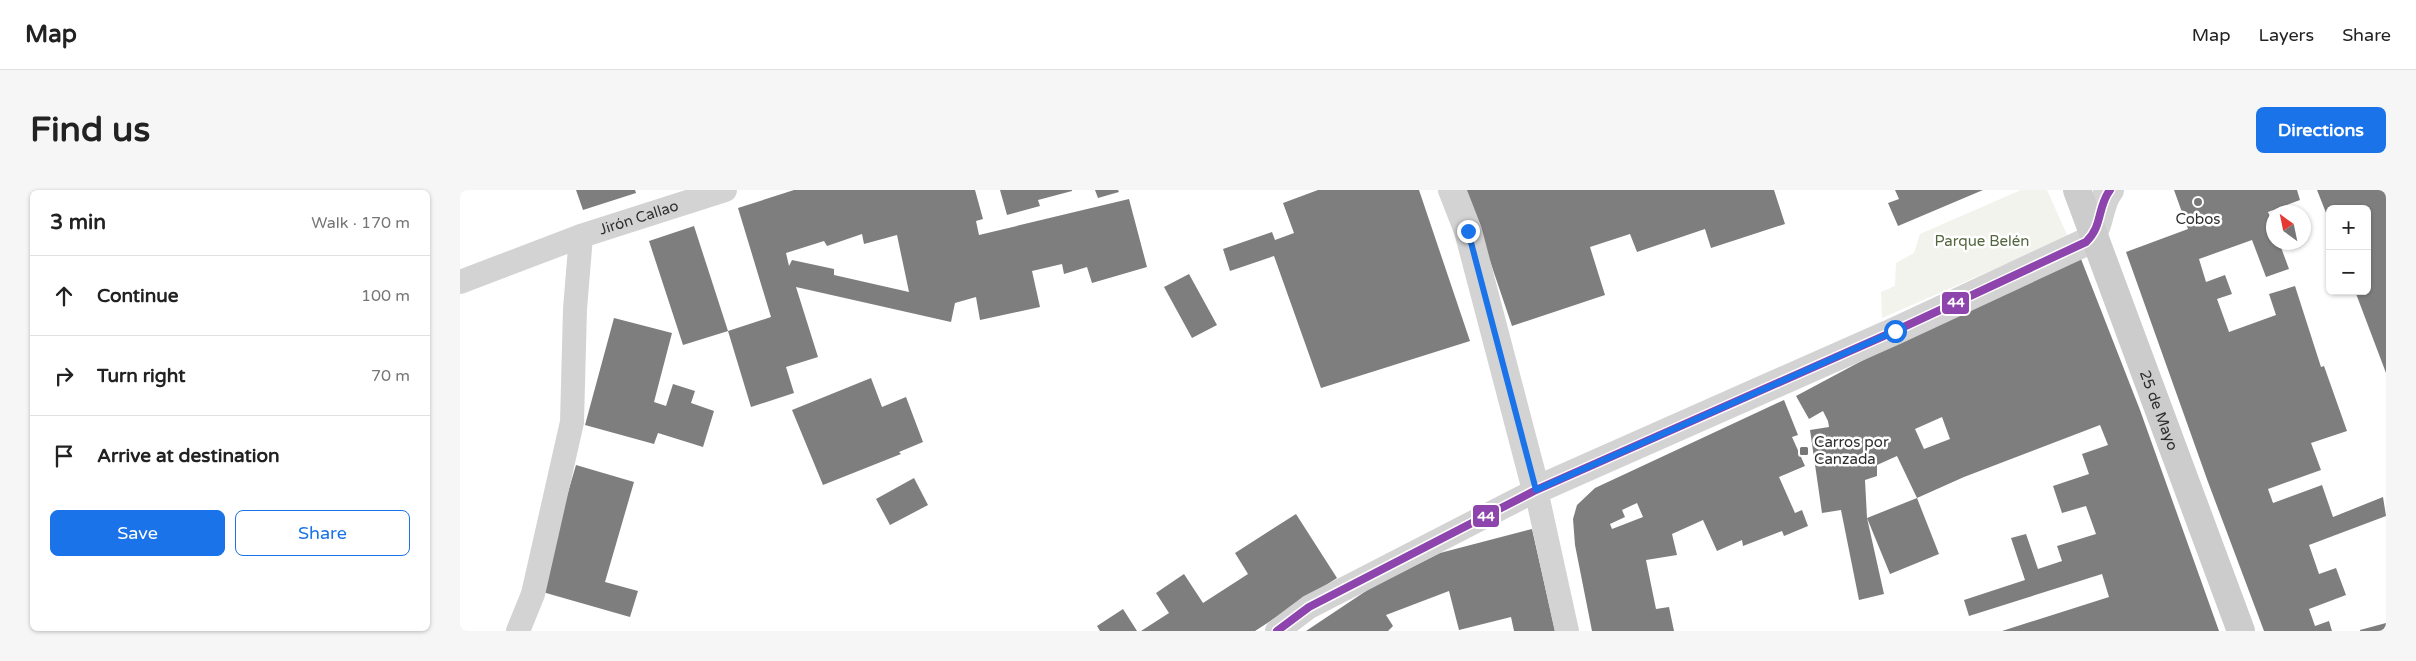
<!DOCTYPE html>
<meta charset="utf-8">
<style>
:root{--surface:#fff;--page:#f6f6f6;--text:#222;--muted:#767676;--line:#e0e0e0;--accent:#1a73e8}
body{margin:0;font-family:"Varela Round",sans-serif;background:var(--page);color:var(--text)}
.controls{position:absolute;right:15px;top:15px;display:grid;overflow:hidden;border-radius:8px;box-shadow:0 1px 4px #0004}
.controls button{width:45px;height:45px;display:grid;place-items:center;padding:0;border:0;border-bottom:1px solid var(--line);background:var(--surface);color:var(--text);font:25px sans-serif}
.compass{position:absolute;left:1806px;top:15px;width:45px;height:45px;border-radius:50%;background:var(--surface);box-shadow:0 1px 4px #0004;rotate:327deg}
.stop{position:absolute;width:15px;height:15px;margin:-11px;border:4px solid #1a73e8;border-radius:50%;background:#fff}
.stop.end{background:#1a73e8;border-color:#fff;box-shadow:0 1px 5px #0008}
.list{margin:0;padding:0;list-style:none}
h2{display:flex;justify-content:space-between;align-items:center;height:65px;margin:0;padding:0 20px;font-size:21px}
h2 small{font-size:16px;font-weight:400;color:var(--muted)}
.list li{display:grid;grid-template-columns:32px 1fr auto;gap:15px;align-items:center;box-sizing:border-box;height:80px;padding:0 20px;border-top:1px solid var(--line)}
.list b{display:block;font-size:19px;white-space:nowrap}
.list em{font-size:16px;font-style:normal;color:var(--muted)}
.actions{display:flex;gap:10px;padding:15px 20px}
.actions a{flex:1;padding:11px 0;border:1px solid var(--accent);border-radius:8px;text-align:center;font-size:18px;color:var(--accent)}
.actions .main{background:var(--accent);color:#fff}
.icon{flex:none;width:28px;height:28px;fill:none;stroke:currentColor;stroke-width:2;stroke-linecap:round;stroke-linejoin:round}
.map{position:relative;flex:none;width:1926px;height:441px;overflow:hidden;border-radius:8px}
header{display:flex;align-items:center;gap:30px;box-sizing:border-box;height:70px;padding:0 25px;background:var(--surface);border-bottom:1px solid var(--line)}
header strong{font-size:24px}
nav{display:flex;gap:28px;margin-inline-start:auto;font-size:18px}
.intro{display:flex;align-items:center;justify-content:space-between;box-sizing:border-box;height:120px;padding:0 30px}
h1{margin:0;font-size:35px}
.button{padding:12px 22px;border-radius:8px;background:var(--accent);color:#fff;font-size:18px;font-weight:700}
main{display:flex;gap:30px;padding:0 30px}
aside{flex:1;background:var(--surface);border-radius:8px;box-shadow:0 1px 4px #0004}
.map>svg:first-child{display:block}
</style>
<header>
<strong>Map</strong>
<nav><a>Map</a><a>Layers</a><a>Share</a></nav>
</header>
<div class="intro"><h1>Find us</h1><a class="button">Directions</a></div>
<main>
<aside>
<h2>3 min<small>Walk · 170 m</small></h2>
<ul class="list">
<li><svg class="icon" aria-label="ahead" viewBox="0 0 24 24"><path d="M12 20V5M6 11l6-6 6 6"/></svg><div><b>Continue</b></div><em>100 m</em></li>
<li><svg class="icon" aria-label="right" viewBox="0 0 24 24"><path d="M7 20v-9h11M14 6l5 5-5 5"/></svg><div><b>Turn right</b></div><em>70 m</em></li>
<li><svg class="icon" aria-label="arrive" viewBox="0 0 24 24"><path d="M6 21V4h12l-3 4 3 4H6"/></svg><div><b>Arrive at destination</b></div></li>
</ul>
<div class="actions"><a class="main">Save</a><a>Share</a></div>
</aside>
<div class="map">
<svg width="1926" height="441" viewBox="0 0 1926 441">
<rect width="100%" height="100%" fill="#fff"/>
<path fill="#f1f3ec" d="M1561,0H1587L1608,47L1422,128L1421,102L1435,96L1436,73L1454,63L1460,44Z"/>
<g fill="#7e7e7e" fill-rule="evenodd">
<path d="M116,0H175L176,3L123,20Z"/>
<path d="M334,0H515L523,29L516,31L519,45L669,9L687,77L632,93L627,77L604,84L602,74L572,81L580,117L520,130L516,107L495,113L491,132L336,97L358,167L326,177L334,203L291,217L268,141L311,127L278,18ZM402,44L404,54L437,45L449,102L374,85V79L332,70L329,76L326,63L364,51L367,56Z"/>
<path d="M540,0H612V1L578,10L580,16L547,25Z"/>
<path d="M635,0H658L659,2L638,8Z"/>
<path d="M858,0H959L1010,151L861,198L814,66L770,81L763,59L812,42L815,50L834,43L823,13Z"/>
<path d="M1006,0H1314L1325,34L1251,58L1245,39L1177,62L1170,44L1130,57L1145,105L1052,136Z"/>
<path d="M1435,0H1523L1438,36L1428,13L1439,9Z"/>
<path d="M1714,0H1837L1840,10L1808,22L1814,36V52H1819L1829,79L1806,87L1792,50L1739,69L1746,92L1765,85L1772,104L1757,109L1769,142L1816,125L1809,104L1835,96L1861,177L1864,176L1887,241L1851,253L1861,280L1808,299L1813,313L1862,295L1873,327L1923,307L1926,326L1849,355L1859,384L1876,378L1886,405L1849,419L1855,436L1869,431L1872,441H1804L1748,292L1666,62L1728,39Z"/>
<path d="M1857,0H1926V183L1895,101H1907V19H1870V33Z"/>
<path d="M234,36L268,141L223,155L189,51Z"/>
<path d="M1621,69L1680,220L1759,441H1542L1649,407L1642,384L1509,426L1504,410L1565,390L1551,348L1566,344L1578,379L1602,371L1597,356L1636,344L1626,316L1602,323L1593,296L1629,284L1622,264L1648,255L1640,235L1504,287L1457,308L1437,266L1417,275V286L1405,290L1407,328L1457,308L1479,364L1430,384L1407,328L1424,404L1399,410L1381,320L1362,323L1350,240L1369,237L1368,231L1363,221L1349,229L1336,206L1409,167ZM1482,227L1490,249L1464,259L1455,239Z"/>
<path d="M729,84L757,135L732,148L704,97Z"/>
<path d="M154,128L212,143L194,212L206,216L213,194L235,201L231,213L254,221L243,257L198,243L194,254L125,235Z"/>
<path d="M411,188L422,217L446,207L463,252L439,262L441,264L363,295L332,220Z"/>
<path d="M1324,210L1338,245L1332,247L1345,276L1319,287L1335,323L1342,320L1348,336L1324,346L1322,341L1283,356L1282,350L1257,361L1243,330L1212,344L1217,365L1186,370L1196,419L1209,417L1214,441H1132L1115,355L1113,329L1117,315L1135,298ZM1177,313L1183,327L1152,339L1150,334L1165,327L1162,320Z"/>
<path d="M116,275L174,292L145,392L178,401L170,427L79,401Z"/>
<path d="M454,288L468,315L430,335L416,309Z"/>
<path d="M836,324L877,388L795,441H681L709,423L696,403L724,384L743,413L788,384L775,363Z"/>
<path d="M1072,339L1095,441H1054L1051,427L999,440L989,401L926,425L933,436L928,441H846L912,397L980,363Z"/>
<path d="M663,419L677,441H640L637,436Z"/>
<path d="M1926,433V441H1900V440Z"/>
</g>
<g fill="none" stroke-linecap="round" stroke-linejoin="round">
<g stroke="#d3d3d3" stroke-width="24">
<path id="s1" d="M0,92L121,46L265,0"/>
<path d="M58,441L73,404L112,232L115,119L121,46"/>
<path d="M817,441L849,417L1076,300L1107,441"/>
</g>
<path stroke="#d3d3d3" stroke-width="28" d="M992,0L1008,41L1076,300L1435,141L1626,52C1643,36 1637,17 1650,0"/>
<path stroke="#ccc" stroke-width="28" id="s2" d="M1617,0L1781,441"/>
<g stroke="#fff" stroke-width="11">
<path id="bus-1" d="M817,441L849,417L1076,300L1435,141L1626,52C1643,36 1637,17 1650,0"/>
</g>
<use href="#bus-1" stroke="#8e44ad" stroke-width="8"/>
</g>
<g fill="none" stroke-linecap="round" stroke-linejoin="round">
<path stroke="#1a73e8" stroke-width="6" d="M1008,41L1076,300L1435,141"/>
</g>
<g fill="#777" stroke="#fff" stroke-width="2">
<circle cx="1738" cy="12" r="5"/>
<rect x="1339" y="256" width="10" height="10" rx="2.5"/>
</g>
<g text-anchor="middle" stroke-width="5" stroke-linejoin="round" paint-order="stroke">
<g font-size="15" fill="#2e2e2e" stroke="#fff">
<text dy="5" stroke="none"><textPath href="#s1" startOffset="190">Jirón Callao</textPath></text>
<text dy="5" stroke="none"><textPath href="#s2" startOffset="235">25 de Mayo</textPath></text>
</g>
<g font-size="15" fill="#2e2e2e" stroke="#fff">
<text x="1738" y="34">Cobos</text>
<text x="1354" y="257" text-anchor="start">Carros por<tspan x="1354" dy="17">Canzada</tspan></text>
</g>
<g font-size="15" fill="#54663f" stroke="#fff">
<text x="1522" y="56">Parque Belén</text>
</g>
</g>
<g stroke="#fff" stroke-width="2">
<rect x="1481" y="101" width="29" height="24" rx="5" fill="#8e44ad"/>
<rect x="1012" y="314" width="28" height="24" rx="5" fill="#8e44ad"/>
</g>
<g font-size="14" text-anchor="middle" font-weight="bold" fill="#fff">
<text x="1496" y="117">44</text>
<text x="1026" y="331">44</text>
</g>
</svg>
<div class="controls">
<button>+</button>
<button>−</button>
</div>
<svg class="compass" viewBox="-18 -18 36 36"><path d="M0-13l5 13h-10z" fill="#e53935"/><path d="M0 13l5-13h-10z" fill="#767676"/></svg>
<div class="stop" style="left:1435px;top:141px"></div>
<div class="stop end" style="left:1008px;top:41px"></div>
</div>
</main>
